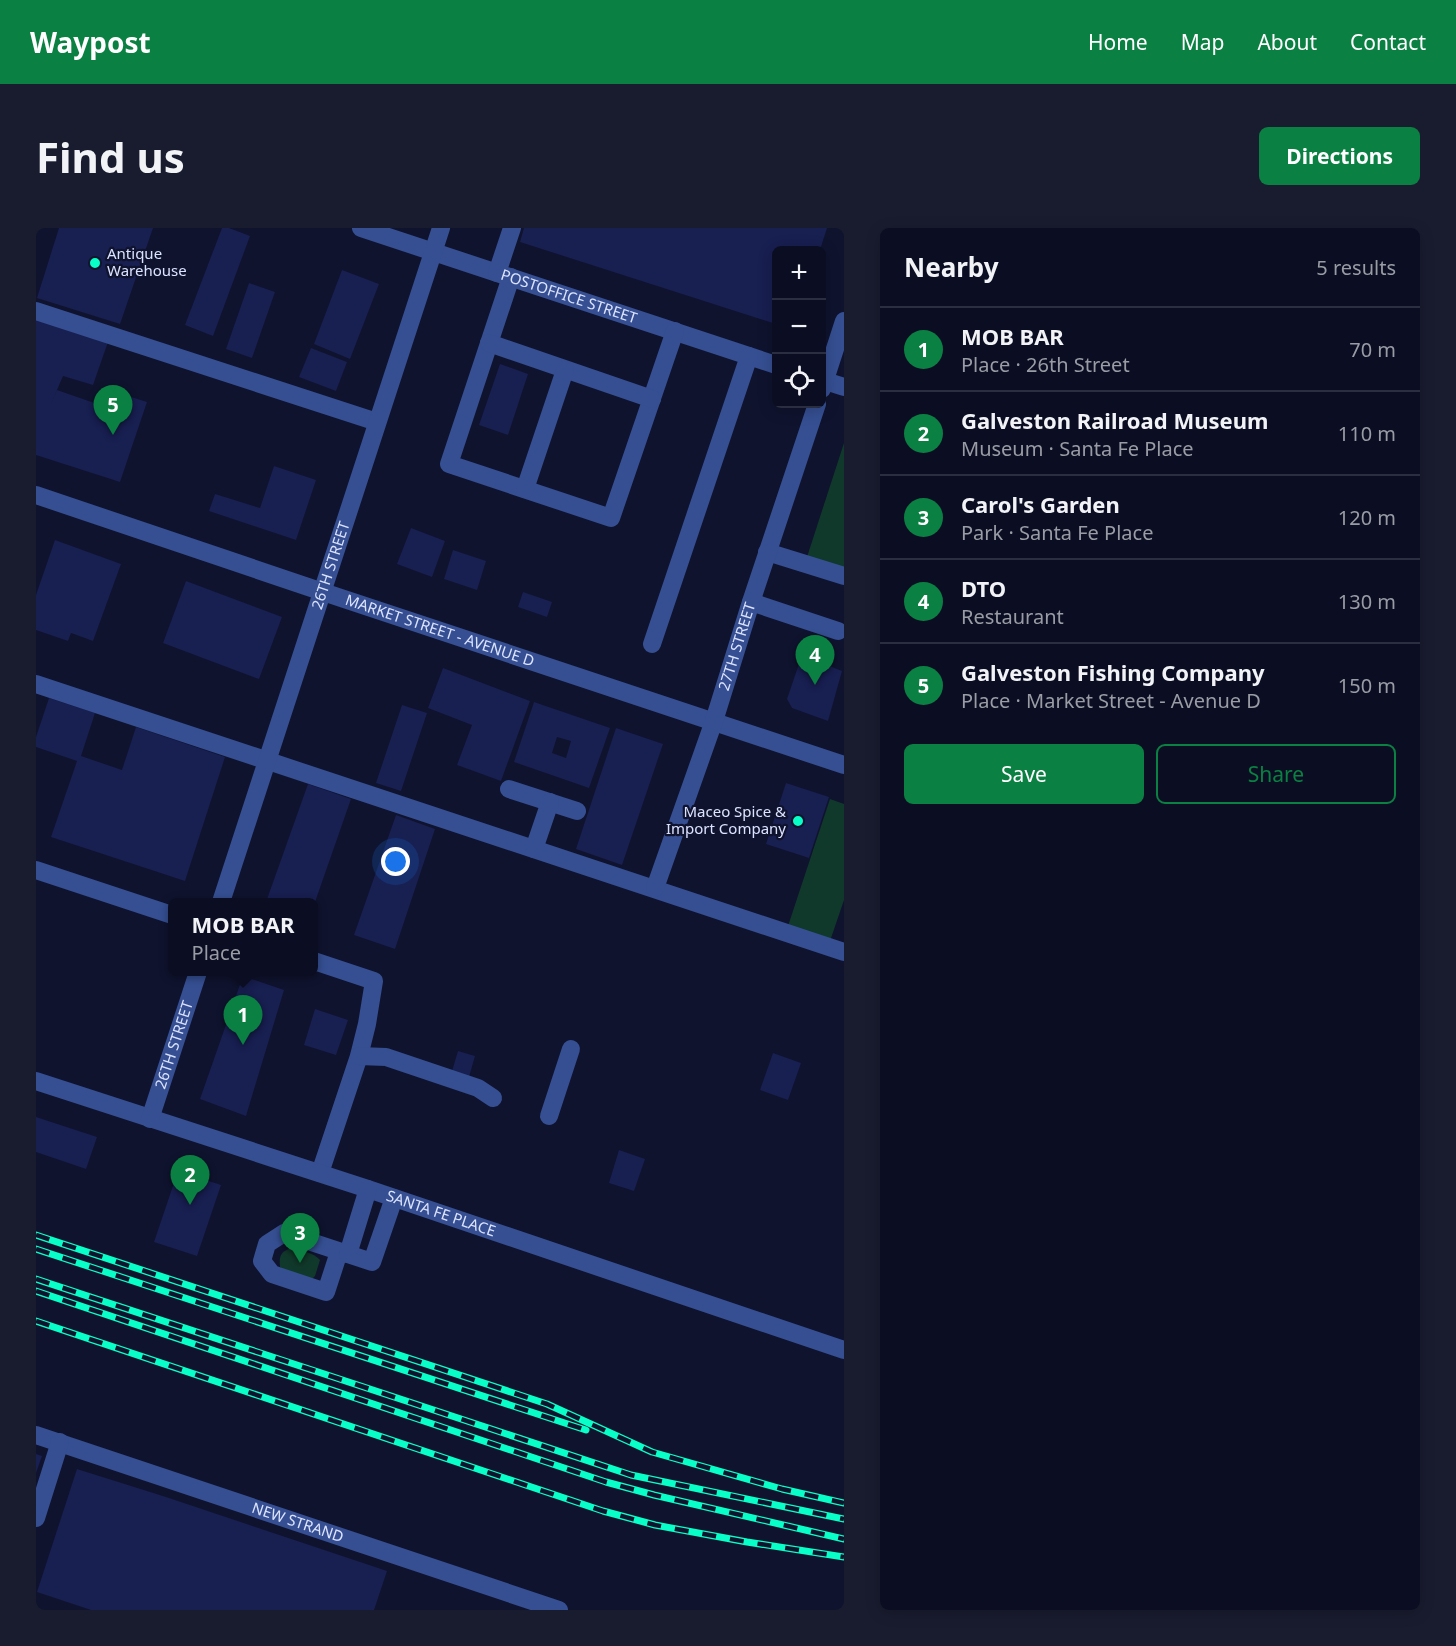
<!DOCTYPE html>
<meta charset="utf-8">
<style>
:root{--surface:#0b0e22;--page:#191c2f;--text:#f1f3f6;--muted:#9a9ca5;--line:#2b2e40;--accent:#0b8043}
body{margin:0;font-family:"Noto Sans",sans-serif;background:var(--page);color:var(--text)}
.controls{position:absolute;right:18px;top:18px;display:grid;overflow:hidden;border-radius:9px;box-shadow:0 3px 15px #0003}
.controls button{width:54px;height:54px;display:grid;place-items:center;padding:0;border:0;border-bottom:2px solid var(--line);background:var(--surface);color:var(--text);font:30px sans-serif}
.you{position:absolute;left:360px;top:634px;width:21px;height:21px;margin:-15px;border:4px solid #fff;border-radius:50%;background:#1a73e8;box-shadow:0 0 0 9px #1a73e833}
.badge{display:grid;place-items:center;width:39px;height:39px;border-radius:50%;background:var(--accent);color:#fff;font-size:20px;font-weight:700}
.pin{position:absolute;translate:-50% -50px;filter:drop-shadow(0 2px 3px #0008)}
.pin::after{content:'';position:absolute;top:32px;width:21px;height:18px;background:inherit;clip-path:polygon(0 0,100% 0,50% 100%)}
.popup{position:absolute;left:132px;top:670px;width:150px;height:78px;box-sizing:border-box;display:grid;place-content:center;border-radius:9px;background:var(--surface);filter:drop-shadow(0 2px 4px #0005);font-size:20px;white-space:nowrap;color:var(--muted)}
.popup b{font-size:22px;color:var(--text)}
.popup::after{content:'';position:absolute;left:50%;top:100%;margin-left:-12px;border:12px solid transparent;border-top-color:var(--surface)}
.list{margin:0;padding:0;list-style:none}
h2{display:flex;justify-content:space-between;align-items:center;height:78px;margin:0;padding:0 24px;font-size:26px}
h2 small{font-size:20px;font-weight:400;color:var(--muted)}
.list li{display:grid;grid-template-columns:39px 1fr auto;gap:18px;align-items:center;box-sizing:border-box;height:84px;padding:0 24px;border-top:2px solid var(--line)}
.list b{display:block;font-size:22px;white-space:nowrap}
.list p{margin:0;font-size:20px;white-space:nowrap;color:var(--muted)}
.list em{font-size:20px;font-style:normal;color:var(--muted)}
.actions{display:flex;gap:12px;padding:18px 24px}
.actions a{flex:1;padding:14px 0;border:2px solid var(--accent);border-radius:9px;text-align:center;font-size:21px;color:var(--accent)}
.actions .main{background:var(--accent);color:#fff}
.icon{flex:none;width:33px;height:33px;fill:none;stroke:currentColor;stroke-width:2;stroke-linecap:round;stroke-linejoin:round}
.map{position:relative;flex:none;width:808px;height:1382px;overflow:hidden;border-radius:9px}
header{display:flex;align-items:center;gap:36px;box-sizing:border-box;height:84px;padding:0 30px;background:var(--accent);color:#fff}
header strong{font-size:28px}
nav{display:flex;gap:33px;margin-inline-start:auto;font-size:21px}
.intro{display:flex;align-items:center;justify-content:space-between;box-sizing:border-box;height:144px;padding:0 36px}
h1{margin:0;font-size:42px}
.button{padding:15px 27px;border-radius:9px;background:var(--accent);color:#fff;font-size:21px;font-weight:700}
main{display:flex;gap:36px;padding:0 36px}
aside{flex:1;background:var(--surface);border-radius:9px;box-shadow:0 3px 15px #0003}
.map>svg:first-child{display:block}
</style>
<header>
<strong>Waypost</strong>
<nav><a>Home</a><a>Map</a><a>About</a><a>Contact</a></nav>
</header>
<div class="intro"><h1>Find us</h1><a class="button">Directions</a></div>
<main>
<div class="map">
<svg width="808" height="1382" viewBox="0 0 808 1382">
<rect width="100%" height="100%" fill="#0f132e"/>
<g fill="#11392b">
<path d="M808,215V342L771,329Z"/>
<path d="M794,571L808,576V672L794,713L752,698Z"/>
<path d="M253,1021C263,1021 278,1025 284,1032L279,1048L275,1052L249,1043L244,1039C243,1030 244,1024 253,1021Z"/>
</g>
<g fill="#181f51" fill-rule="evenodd">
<path d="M23,0H117L84,96L1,70Z"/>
<path d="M186,0H193L214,8L177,108L149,97Z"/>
<path d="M488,0H791L784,22H740V96L484,14Z"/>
<path d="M306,42L343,56L314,131L278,116Z"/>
<path d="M213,55L239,64L216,130L190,121Z"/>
<path d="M0,91L72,114L57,157L27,148L11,185L21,162L64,177L70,161L111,174L84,254L0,227Z"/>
<path d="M275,120L311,134L300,163L263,149Z"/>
<path d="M464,136L492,146L472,207L443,197Z"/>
<path d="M238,238L280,252L260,312L173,283L179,266L224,280Z"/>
<path d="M375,300L409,313L396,349L361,336Z"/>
<path d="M19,312L85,336L57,413L35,405L32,413L0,402V367Z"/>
<path d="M417,322L450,333L441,362L408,351Z"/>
<path d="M150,353L246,389L223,451L127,415Z"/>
<path d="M487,364L516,374L511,389L482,379Z"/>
<path d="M766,427L806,443L792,493L756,480L751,471Z"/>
<path d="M407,440L494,473L465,553L421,537L436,497L392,480Z"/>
<path d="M13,470L59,485L45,528L86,542L100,499L189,529L149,653L15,609L41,533L0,519V509Z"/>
<path d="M498,474L574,500L553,560L478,534ZM521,509L535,513L530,530L516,525Z"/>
<path d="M366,477L391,485L365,563L340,555Z"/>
<path d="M580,500L627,516L586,637L540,621Z"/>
<path d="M750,555L793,569L773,630L730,616Z"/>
<path d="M272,556L315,571L279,674H230Z"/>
<path d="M360,587L399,601L359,721L318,707Z"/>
<path d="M207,748L248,762L210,888L164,871Z"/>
<path d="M279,781L312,792L300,827L268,817Z"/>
<path d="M422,823L439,828L433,849L416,843Z"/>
<path d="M737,825L765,835L752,872L724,862Z"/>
<path d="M0,889L61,909L50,941L0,924Z"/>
<path d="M583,922L609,931L598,963L573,955Z"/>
<path d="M142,943L185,957L161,1028L118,1014Z"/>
<path d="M0,1226L6,1228L0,1245Z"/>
<path d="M41,1241L130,1269L351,1343L338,1382H55L1,1364Z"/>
</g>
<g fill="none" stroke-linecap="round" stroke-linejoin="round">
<g stroke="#354f92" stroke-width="18">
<path id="s1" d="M325,0L740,137"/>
<path d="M461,45L476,0"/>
<path d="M475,49L413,236L575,290L639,103"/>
<path d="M0,83L341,194"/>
<path d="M453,115L616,171"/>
<path d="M786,152L808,159"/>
<path d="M786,161L808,93"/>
<path d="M489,261L529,142"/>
<path id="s2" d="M0,267L287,364L808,537"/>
<path d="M731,324L808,348"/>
<path d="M715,374L802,403"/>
<path d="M616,416L713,128"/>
<path d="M0,456L808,724"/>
<path d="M473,561L541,583"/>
<path d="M498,621L514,574"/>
<path d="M0,642L136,687"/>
<path id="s3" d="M619,660L678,493L715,374L781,176"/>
<path id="s4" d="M185,674L405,0"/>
<path d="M278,733L338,753L331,796L323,828L284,945"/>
<path d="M323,828L350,829L442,860L457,870"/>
<path id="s5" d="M0,853L332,961L808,1122"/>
<path d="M513,888L535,821"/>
<path id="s6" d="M114,891L162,744"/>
<path d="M303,1024L290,1064L236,1046L226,1033L231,1016L248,1005L336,1034L358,970"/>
<path d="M312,1026L332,961"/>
<path id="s7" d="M0,1207L523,1382"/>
<path d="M0,1290L24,1214"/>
</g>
<g stroke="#08ffc8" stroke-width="7">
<g id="rail">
<path d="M0,1007L511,1176L616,1224L746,1261L808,1275"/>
<path d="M0,1021L550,1202"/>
<path d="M0,1051L595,1247L808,1291"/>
<path d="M0,1063L570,1254L618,1267L808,1311"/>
<path d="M0,1093L567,1283L619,1297L711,1314L808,1329"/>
</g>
</g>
<use href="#rail" stroke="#0f132e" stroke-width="4.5" stroke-dasharray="14" stroke-linecap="butt"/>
</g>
<g fill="#08ffc8" stroke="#0f132e" stroke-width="2">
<circle cx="59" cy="35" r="6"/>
<circle cx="762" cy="593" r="6"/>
</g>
<g text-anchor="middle" stroke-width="4.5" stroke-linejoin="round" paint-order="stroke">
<g font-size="15" fill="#dce3ff" stroke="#0f132e" text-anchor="start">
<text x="71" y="31">Antique<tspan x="71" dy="17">Warehouse</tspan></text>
<text x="750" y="589" text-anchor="end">Maceo Spice &amp;<tspan x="750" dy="17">Import Company</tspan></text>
</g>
<g font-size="15" fill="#dce3ff" stroke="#0f132e">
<text dy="5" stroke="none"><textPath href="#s1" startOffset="219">POSTOFFICE STREET</textPath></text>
<text dy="5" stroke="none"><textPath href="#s4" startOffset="354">26TH STREET</textPath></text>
<text dy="5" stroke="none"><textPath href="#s2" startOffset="426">MARKET STREET - AVENUE D</textPath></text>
<text dy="5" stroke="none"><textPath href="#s3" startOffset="255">27TH STREET</textPath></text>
<text dy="5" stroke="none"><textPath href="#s6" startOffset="78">26TH STREET</textPath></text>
<text dy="5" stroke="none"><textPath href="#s5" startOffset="426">SANTA FE PLACE</textPath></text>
<text dy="5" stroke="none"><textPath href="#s7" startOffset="276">NEW STRAND</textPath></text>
</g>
</g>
</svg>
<div class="controls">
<button>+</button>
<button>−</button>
<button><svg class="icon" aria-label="locate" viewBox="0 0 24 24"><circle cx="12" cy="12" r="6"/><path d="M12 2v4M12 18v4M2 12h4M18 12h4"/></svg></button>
</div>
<div class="you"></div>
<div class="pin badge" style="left:207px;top:817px">1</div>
<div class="popup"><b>MOB BAR</b>Place</div>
<div class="pin badge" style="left:154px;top:977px">2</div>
<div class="pin badge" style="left:264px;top:1035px">3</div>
<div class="pin badge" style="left:779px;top:457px">4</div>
<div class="pin badge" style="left:77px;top:207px">5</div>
</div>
<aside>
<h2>Nearby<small>5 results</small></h2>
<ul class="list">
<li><span class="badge">1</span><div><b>MOB BAR</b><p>Place · 26th Street</p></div><em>70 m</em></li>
<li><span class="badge">2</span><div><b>Galveston Railroad Museum</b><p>Museum · Santa Fe Place</p></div><em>110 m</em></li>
<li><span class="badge">3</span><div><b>Carol's Garden</b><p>Park · Santa Fe Place</p></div><em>120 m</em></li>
<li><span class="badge">4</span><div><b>DTO</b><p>Restaurant</p></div><em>130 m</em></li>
<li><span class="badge">5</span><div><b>Galveston Fishing Company</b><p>Place · Market Street - Avenue D</p></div><em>150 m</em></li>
</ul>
<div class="actions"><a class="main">Save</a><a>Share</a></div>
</aside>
</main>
